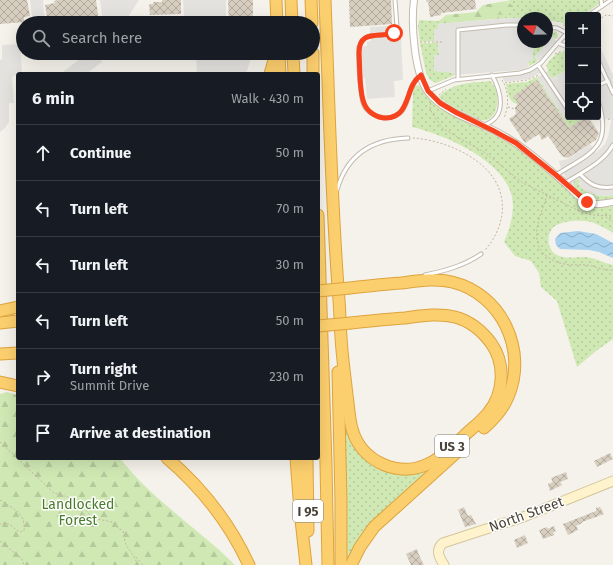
<!DOCTYPE html>
<meta charset="utf-8">
<style>
:root{--surface:#171b24;--page:#20242c;--text:#f1f3f6;--muted:#9ea1a6;--line:#363941}
body{margin:0;font-family:"Fira Sans",sans-serif;background:var(--page);color:var(--text)}
.controls{position:absolute;right:12px;top:12px;display:grid;overflow:hidden;border-radius:4px;box-shadow:0 4px 16px #0002}
.controls button{width:36px;height:36px;display:grid;place-items:center;padding:0;border:0;border-bottom:1px solid var(--line);background:var(--surface);color:var(--text);font:20px sans-serif}
.compass{position:absolute;left:517px;top:12px;width:36px;height:36px;border-radius:50%;background:var(--surface);box-shadow:0 4px 16px #0002;rotate:290deg}
.stop{position:absolute;width:12px;height:12px;margin:-9px;border:3px solid #f8421e;border-radius:50%;background:#fff}
.stop.end{background:#f8421e;border-color:#fff;box-shadow:0 1px 4px #0008}
.list{margin:0;padding:0;list-style:none}
h2{display:flex;justify-content:space-between;align-items:center;height:52px;margin:0;padding:0 16px;font-size:17px}
h2 small{font-size:13px;font-weight:400;color:var(--muted)}
.list li{display:grid;grid-template-columns:26px 1fr auto;gap:12px;align-items:center;box-sizing:border-box;height:56px;padding:0 16px;border-top:1px solid var(--line)}
.list b{display:block;font-size:15px;white-space:nowrap}
.list p{margin:0;font-size:13px;white-space:nowrap;color:var(--muted)}
.list em{font-size:13px;font-style:normal;color:var(--muted)}
.icon{flex:none;width:22px;height:22px;fill:none;stroke:currentColor;stroke-width:2;stroke-linecap:round;stroke-linejoin:round}
.map{position:relative;flex:none;width:613px;height:565px;overflow:hidden}
.search{position:absolute;background:var(--surface);box-shadow:0 4px 16px #0002;left:16px;top:16px;width:304px;height:44px;display:flex;align-items:center;gap:10px;box-sizing:border-box;padding:0 14px;border-radius:22px;color:var(--muted);font-size:15px}
.panel{position:absolute;background:var(--surface);box-shadow:0 4px 16px #0002;left:16px;top:72px;width:304px;height:388px;border-radius:4px}
.map>svg:first-child{display:block}
</style>
<div class="map">
<svg width="613" height="565" viewBox="0 0 613 565">
<defs>
<pattern id="green-dots" width="8" height="8" patternUnits="userSpaceOnUse"><rect width="8" height="8" fill="#d0e9b4"/><path d="M2 2h.1M6 6h.1" fill="none" stroke="#b4c99c" stroke-width="1.8" stroke-linecap="round"/></pattern>
<pattern id="forest-firs" width="22" height="20" patternUnits="userSpaceOnUse"><rect width="22" height="20" fill="#d0e9b4"/><path d="M5 1l3.5 6h-7zM16 11l3.5 6h-7z" fill="#b4c99c"/></pattern>
<pattern id="water-waves" width="16" height="10" patternUnits="userSpaceOnUse"><rect width="16" height="10" fill="#a8d2f0"/><path d="M0 5q4-4 8 0t8 0" fill="none" stroke="#8bacc3"/></pattern>
<pattern id="building-cross-hatch" width="8" height="8" patternUnits="userSpaceOnUse"><rect width="8" height="8" fill="#d7cec0"/><path d="M0 0l8 8M0 8l8-8" fill="none" stroke="#b0a99d"/></pattern>
</defs>
<rect width="100%" height="100%" fill="#f5f2eb"/>
<g fill="url(#green-dots)">
<path d="M511,0H605L583,15L579,12L575,15H568V27H565L563,26V23L547,20V18L495,19L498,15L503,14L509,2L506,1Z"/>
<path d="M419,20L439,21L438,29H434V41L420,42L418,27Z"/>
<path d="M554,31L557,32L558,37L555,39L552,37L535,57L538,61L529,66L528,61L533,60V42H547V34L553,35Z"/>
<path d="M420,43H438L439,55H434L448,72L454,73L455,75L436,83L430,80L426,73Z"/>
<path d="M563,50L568,51V69L552,79L547,72L548,70L546,65C551,59 555,53 563,52Z"/>
<path d="M537,77L565,119L571,117L573,120L578,117H585L569,128L537,80L514,96L518,103L517,104C509,102 507,92 506,84L527,82Z"/>
<path d="M490,81C502,91 500,124 480,120L451,106L439,97C453,82 471,83 490,81Z"/>
<path d="M415,85L420,86C431,113 478,125 503,140C523,152 543,168 561,184C569,190 576,201 586,206C594,210 604,207 613,206V233C605,228 595,222 585,221C576,220 563,221 555,226C546,233 546,249 557,255C564,259 575,257 584,257C594,257 603,263 613,265V339L596,351L577,367L557,301L541,287L539,273L531,261L515,256L504,242C510,228 515,212 512,197C504,160 445,135 412,127L413,91Z"/>
<path d="M577,179L581,180L578,184C588,195 599,197 613,195V199C593,202 586,201 573,184L574,181Z"/>
<path d="M344,407L346,420L381,467L436,464L348,558H346Z"/>
</g>
<g fill="url(#forest-firs)">
<path d="M506,1L513,6V10L509,13L498,15L495,19L438,24L439,21L446,15L476,12L483,5Z"/>
<path d="M7,392L18,395V458H120C152,500 198,528 235,565H0V394Z"/>
</g>
<g fill="#e4e2df">
<path d="M30,0H43L45,23H28L27,18L32,17Z"/>
<path d="M100,0H139L124,23H103Z"/>
<path d="M183,0H226V23H171V17L184,16Z"/>
<path d="M506,18H531H523V42H533V61H528V66H530L520,70L455,75L454,73L434,71V55H439L438,43H434V29H438V24Z"/>
<path d="M391,26L392,38H401L403,80L394,81L395,97L367,99L365,78H361L359,47L367,46V42L371,41L370,27Z"/>
<path d="M552,37L558,43L541,63L535,57Z"/>
<path d="M598,43L613,75V119L594,120V117H598Z"/>
<path d="M20,44L22,71L12,77L14,103H9V122L5,128L0,132V60L2,59V45Z"/>
<path d="M88,53H96L102,62L86,74H60Z"/>
<path d="M191,53H251L252,55L246,74H197L196,55Z"/>
<path d="M535,67L540,73L528,79L505,82L502,77V74L519,73Z"/>
<path d="M568,69V117L565,119L537,77L547,72L553,79Z"/>
<path d="M611,121H613V195L600,196L584,190L578,184L581,181L579,179L574,181L573,184L565,177L561,169L559,161L568,159L590,144L596,153L605,144L608,137Z"/>
</g>
<path fill="url(#water-waves)" d="M578,231L596,234L613,243V258L599,252L589,250L560,249L556,245L555,239L560,233Z"/>
<g fill="url(#building-cross-hatch)">
<path d="M0,0H27L30,16L24,17V22L0,24Z"/>
<path d="M59,0H96L99,23H48L45,5L55,3L54,1Z"/>
<path d="M162,0H181V14L150,15L149,4H153V2H162Z"/>
<path d="M228,0H253V23H229Z"/>
<path d="M349,0H391L392,24L350,27Z"/>
<path d="M428,0H475L476,9L441,13V15L430,17Z"/>
<path d="M537,80L569,128L585,117H588L599,133L596,140L568,158L562,156L548,136L542,140L539,134L525,143L509,119L516,114L515,108L518,103L513,96Z"/>
<path d="M610,453L613,459L597,467L594,461Z"/>
<path d="M566,472L568,479L560,482L562,485L550,491L548,484L553,482L551,478Z"/>
<path d="M464,507L468,516L471,515L476,524L465,527L458,510Z"/>
<path d="M600,507L604,514L582,522V523L576,526L578,530L568,535L563,524L596,511V508Z"/>
<path d="M554,526L556,531L553,533L554,535L543,539L539,530L547,527L548,529Z"/>
<path d="M525,535L528,543L517,548L514,540Z"/>
<path d="M417,549L419,555L424,565H411L406,554Z"/>
</g>
<g fill="none" stroke-linecap="round" stroke-linejoin="round">
<g stroke="#c1baad" stroke-width="5">
<g id="lane">
<path d="M395,0L397,27L395,32C383,40 365,28 359,47C358,56 360,96 364,105C367,112 376,117 384,118C390,118 397,116 401,112C411,101 407,85 421,75"/>
<path d="M601,0L602,6"/>
<path d="M589,15L611,0"/>
<path d="M547,27L557,28L567,33"/>
<path d="M558,43L568,32"/>
<path d="M598,60L613,93"/>
<path d="M538,65L568,110"/>
<path d="M458,79V30L507,25H523"/>
<path d="M598,85L608,81"/>
<path d="M428,91L454,80L520,73L530,70L541,63L558,43L568,47"/>
<path d="M484,125C508,117 501,91 492,75"/>
<path d="M580,174C590,185 598,189 613,187"/>
<path d="M556,175C592,152 613,148 598,100"/>
<path d="M565,183C582,172 603,163 613,145"/>
<path d="M337,190C347,154 373,139 408,138"/>
<path d="M425,275C444,271 464,266 481,254"/>
</g>
</g>
<g stroke="#c1baad" stroke-width="8">
<path id="street" d="M414,0C411,23 414,73 428,92C442,111 472,120 493,130C520,143 543,164 566,184C573,190 580,200 589,203C596,206 605,203 613,202"/>
</g>
<g stroke="#d4c69a" stroke-width="11">
<path id="secondary" d="M444,565C439,557 435,550 443,543L526,516L613,481"/>
</g>
<g stroke="#dda43d" stroke-width="13">
<g id="highway">
<path d="M276,0L277,23"/>
<path d="M291,0L292,23"/>
<path d="M311,0L312,23"/>
<path d="M325,0C329,100 331,200 339,300C340,312 340,325 341,337C342,357 345,376 347,395C349,408 349,421 353,432C363,462 399,478 428,464C442,458 453,446 464,436C472,428 481,422 488,413C504,394 506,364 491,343C482,331 470,321 455,317C438,313 421,316 405,318C387,319 369,321 351,323"/>
<path d="M293,53L294,74"/>
<path d="M313,53V74"/>
<path d="M279,54L280,74"/>
<path d="M270,74L276,53"/>
<path d="M318,215L326,464L328,565"/>
<path d="M350,288C367,286 384,284 401,283C418,281 435,278 452,282C502,294 528,351 508,397C503,409 494,419 484,428"/>
<path d="M0,311L18,307"/>
<path d="M0,323L18,321"/>
<path d="M0,354L18,353"/>
<path d="M338,372L341,500V565"/>
<path d="M0,382L18,386"/>
<path d="M167,458C201,487 230,524 249,565"/>
<path d="M296,458L300,511L306,565"/>
<path d="M307,458L308,531"/>
<path d="M351,565L360,547L374,527L456,453"/>
</g>
</g>
<g stroke="#c2b69e" stroke-width="1" stroke-dasharray="2 2" stroke-linecap="butt">
<path d="M427,0V2"/>
<path d="M598,20L606,15L613,16"/>
<path d="M420,42H442"/>
<path d="M555,54L562,51"/>
<path d="M502,80C509,91 509,106 504,118"/>
<path d="M505,83L527,80L539,75"/>
<path d="M439,95L446,89"/>
<path d="M431,103L430,107L432,113L442,128L484,152L523,183L583,213L594,215L613,216"/>
<path d="M508,107L515,109"/>
<path d="M608,119L613,120"/>
<path d="M413,138C453,141 508,167 502,214C500,228 494,240 485,250"/>
<path d="M547,195C542,213 529,236 543,253C549,259 556,263 565,264C572,266 579,264 586,265C595,266 604,271 613,270"/>
<path d="M606,217L608,219L613,222"/>
<path d="M0,442L54,493L78,500L90,515L97,519L112,522L118,528L123,531C125,536 124,541 126,544C130,553 135,554 137,565"/>
<path d="M0,500C13,509 26,512 24,531L20,532C12,528 10,521 0,524"/>
<path d="M0,541L22,559L24,565"/>
<path d="M136,557L143,565"/>
</g>
<use href="#lane" stroke="#fff" stroke-width="3"/>
<use href="#street" stroke="#fff" stroke-width="6"/>
<use href="#secondary" stroke="#fef3cc" stroke-width="9"/>
<use href="#highway" stroke="#fccf6e" stroke-width="11"/>
<g stroke="#dda43d" stroke-width="13" stroke-linecap="butt">
<g id="highway-bridge">
<path d="M318,291L350,288"/>
<path d="M318,326L351,323"/>
</g>
</g>
<use href="#highway-bridge" stroke="#fccf6e" stroke-width="11"/>
</g>
<g fill="none" stroke-linecap="round" stroke-linejoin="round">
<path stroke="#f8421e" stroke-width="5" d="M394,33C379,38 359,29 359,53C360,67 359,91 364,103C367,112 377,118 386,118C392,118 399,115 402,110C410,98 409,84 421,75L428,91L440,103L457,113L494,131L516,143L556,175L587,202"/>
</g>
<g text-anchor="middle" stroke-width="3" stroke-linejoin="round" paint-order="stroke">
<g fill="#fff" stroke="#807b74" stroke-width="1">
<rect x="435" y="435" width="34" height="22" rx="3"/>
<rect x="293" y="500" width="30" height="22" rx="3"/>
</g>
<g font-size="13" font-weight="bold" fill="#494338">
<text x="452" y="451">US 3</text>
<text x="308" y="516">I 95</text>
</g>
<g font-size="14" fill="#487c2b" stroke="#fff">
<text x="78" y="509">Landlocked<tspan x="78" dy="16">Forest</tspan></text>
</g>
<g font-size="14" fill="#494338" stroke="#fff">
<text transform="translate(526 514) rotate(-20)" y="5">North Street</text>
</g>
</g>
</svg>
<div class="controls">
<button>+</button>
<button>−</button>
<button><svg class="icon" aria-label="locate" viewBox="0 0 24 24"><circle cx="12" cy="12" r="6"/><path d="M12 2v4M12 18v4M2 12h4M18 12h4"/></svg></button>
</div>
<svg class="compass" viewBox="-18 -18 36 36"><path d="M0-13l5 13h-10z" fill="#e53935"/><path d="M0 13l5-13h-10z" fill="#9ea1a6"/></svg>
<div class="stop" style="left:394px;top:33px"></div>
<div class="stop end" style="left:587px;top:202px"></div>
<div class="search"><svg class="icon" aria-label="search" viewBox="0 0 24 24"><circle cx="10" cy="10" r="6"/><path d="M15 15l6 6"/></svg>Search here</div>
<section class="panel">
<h2>6 min<small>Walk · 430 m</small></h2>
<ul class="list">
<li><svg class="icon" aria-label="ahead" viewBox="0 0 24 24"><path d="M12 20V5M6 11l6-6 6 6"/></svg><div><b>Continue</b></div><em>50 m</em></li>
<li><svg class="icon" aria-label="left" viewBox="0 0 24 24"><path d="M17 20v-9H6M10 6l-5 5 5 5"/></svg><div><b>Turn left</b></div><em>70 m</em></li>
<li><svg class="icon" aria-label="left" viewBox="0 0 24 24"><path d="M17 20v-9H6M10 6l-5 5 5 5"/></svg><div><b>Turn left</b></div><em>30 m</em></li>
<li><svg class="icon" aria-label="left" viewBox="0 0 24 24"><path d="M17 20v-9H6M10 6l-5 5 5 5"/></svg><div><b>Turn left</b></div><em>50 m</em></li>
<li><svg class="icon" aria-label="right" viewBox="0 0 24 24"><path d="M7 20v-9h11M14 6l5 5-5 5"/></svg><div><b>Turn right</b><p>Summit Drive</p></div><em>230 m</em></li>
<li><svg class="icon" aria-label="arrive" viewBox="0 0 24 24"><path d="M6 21V4h12l-3 4 3 4H6"/></svg><div><b>Arrive at destination</b></div></li>
</ul>
</section>
</div>
